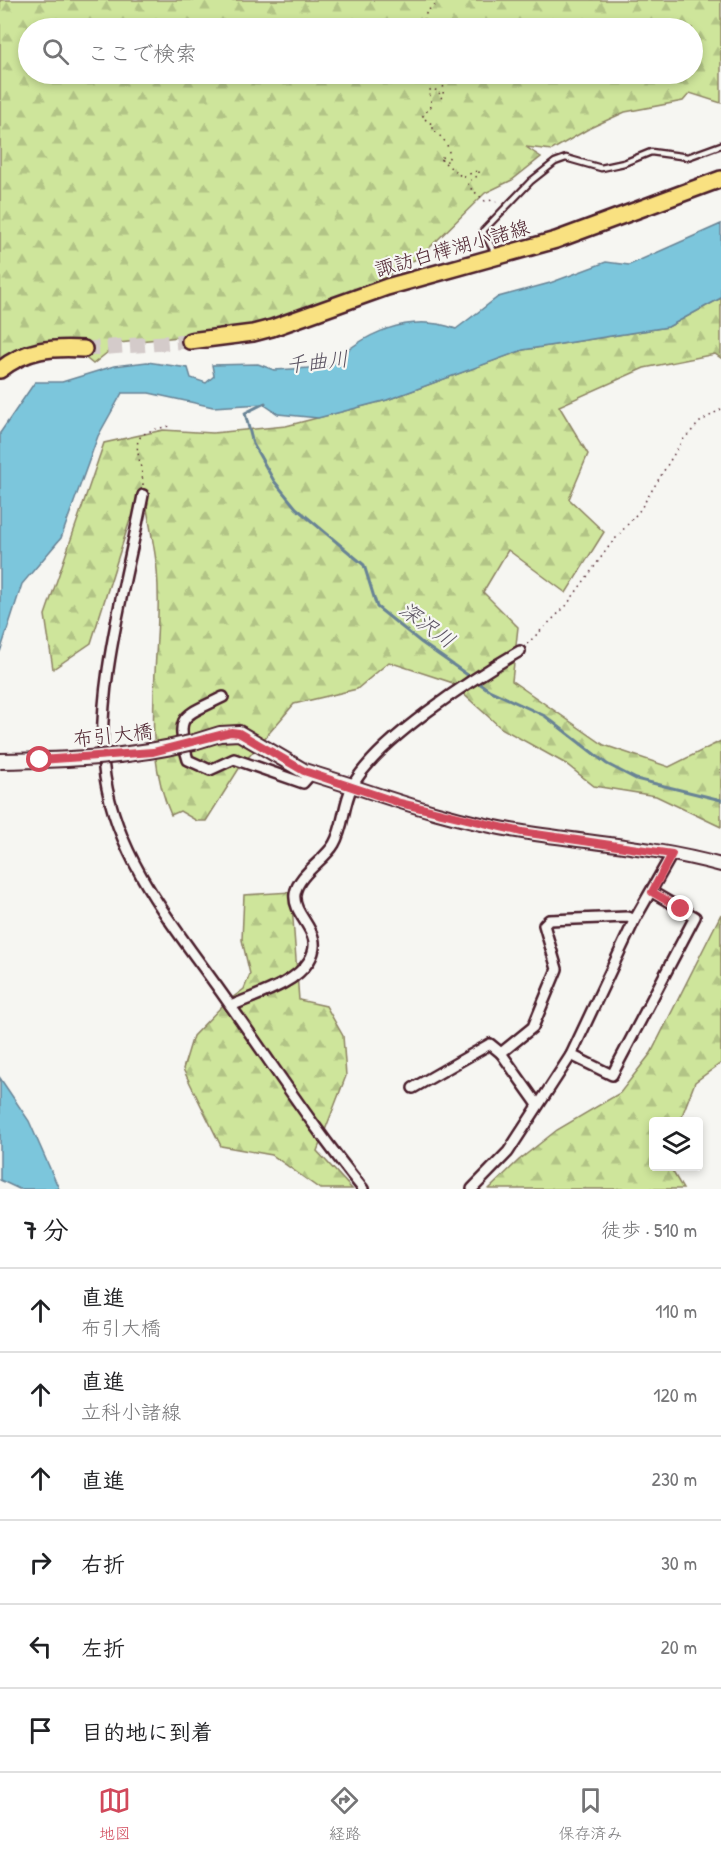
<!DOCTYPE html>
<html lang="ja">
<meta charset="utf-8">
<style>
:root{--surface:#fff;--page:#f2f2f2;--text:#202124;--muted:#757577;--line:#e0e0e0;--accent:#d1495b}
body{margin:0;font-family:"Patrick Hand","Klee One",sans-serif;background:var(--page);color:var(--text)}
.controls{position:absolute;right:18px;bottom:18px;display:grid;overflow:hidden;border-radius:6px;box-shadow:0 3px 9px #0003}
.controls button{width:54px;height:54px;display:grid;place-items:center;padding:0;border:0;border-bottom:2px solid var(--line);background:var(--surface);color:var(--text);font:30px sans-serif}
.stop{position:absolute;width:18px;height:18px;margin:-14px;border:4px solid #d1495b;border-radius:50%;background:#fff}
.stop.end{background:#d1495b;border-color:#fff;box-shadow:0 2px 6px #0008}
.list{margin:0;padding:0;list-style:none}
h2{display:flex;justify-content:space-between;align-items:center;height:78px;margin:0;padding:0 24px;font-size:26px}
h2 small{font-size:20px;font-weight:400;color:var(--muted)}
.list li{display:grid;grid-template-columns:39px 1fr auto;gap:18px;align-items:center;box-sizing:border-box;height:84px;padding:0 24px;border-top:2px solid var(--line)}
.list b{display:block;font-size:22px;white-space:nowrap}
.list p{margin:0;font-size:20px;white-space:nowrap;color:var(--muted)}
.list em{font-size:20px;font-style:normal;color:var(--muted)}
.icon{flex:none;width:33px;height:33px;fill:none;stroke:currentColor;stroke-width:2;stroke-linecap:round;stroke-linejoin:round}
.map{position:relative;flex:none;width:721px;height:1189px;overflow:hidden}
.search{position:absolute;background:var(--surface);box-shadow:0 3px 9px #0003;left:18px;right:18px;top:18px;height:66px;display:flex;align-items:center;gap:15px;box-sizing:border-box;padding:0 21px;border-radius:33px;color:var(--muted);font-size:22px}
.sheet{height:582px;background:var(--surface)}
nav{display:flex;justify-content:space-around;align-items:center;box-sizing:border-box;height:84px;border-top:2px solid var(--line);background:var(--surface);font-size:16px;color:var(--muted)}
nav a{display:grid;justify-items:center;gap:3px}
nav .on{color:var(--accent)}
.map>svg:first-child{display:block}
</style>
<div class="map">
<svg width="721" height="1189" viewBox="0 0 721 1189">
<defs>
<pattern id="forest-firs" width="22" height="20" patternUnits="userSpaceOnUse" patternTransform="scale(1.5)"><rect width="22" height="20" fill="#cee59b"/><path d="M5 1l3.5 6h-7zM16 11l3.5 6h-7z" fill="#b2c486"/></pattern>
</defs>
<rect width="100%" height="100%" fill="#f6f6f2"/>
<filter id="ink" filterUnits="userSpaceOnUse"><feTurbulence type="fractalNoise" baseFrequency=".0167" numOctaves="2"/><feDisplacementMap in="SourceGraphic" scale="12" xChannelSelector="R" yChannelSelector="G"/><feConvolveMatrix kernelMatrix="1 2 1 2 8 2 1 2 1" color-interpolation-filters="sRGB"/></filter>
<g filter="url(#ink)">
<g fill="url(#forest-firs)" stroke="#8c8263" stroke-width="1.5" fill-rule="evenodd">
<path d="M0,0H721V103L690,93L683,101L625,112L590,128L552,150L526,147L541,157L512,180L485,193L419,258L398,267L382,281L272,324L200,335L108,344V352L93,364L82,355V347L0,364ZM28,28H692V74H28Z"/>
<path d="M721,298V358L715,354L644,368L559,406L588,454L569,499L604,532L566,593L508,550L483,592L518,627L512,681L604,745L669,767L721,741V827L656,796L594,786L566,764L501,728L450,682L389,662L357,689L294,704L240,767L206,821H197L180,811L171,815C137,738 164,650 157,570C155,547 149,524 146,502L130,520L91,643L53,669L45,615L104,443L163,430L213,433L286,426L387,400L523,350L668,327Z"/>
<path d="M291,892L299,1000L326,1006L343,1036L346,1076L317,1151L352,1189H320L272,1155L221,1146L183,1069L193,1036L224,1004L244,989L250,974L242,940L244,895Z"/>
<path d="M721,914V1063L695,1082L680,1121L654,1122V1166L670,1167L683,1189H489L519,1160L557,1130L620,1093L651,1053Z"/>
</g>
<g fill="#7cc6dc" stroke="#688395" stroke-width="1.5">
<path d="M721,224V298L668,327L523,350L387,400L318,418L278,414L263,404L213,407L149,393H122L98,436L61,538L22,584L0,652V433L35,382H62L114,366L147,362L188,368L191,378L206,383L214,376L212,365L258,364L274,370L328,367C362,334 409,311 456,329L498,297L550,283L606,262L629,265Z"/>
<path d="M0,1078L29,1121L59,1189H19L0,1180Z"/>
</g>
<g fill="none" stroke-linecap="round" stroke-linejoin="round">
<path stroke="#688395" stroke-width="3" d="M265,403L245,413L253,444L274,481L296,508L364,565L377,607L422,643L489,690L545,716L607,764L636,779L721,800"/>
<path stroke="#d4cbca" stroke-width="15" stroke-dasharray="15 8" stroke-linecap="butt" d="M84,349L190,341"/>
<g stroke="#4a1f2b" stroke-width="9">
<path id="service" d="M495,253L483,231L531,181L555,162L566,158L601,168L624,163L651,152L688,157L721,145"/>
</g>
<g stroke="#4a1f2b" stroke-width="14">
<g id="minor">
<path d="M143,495C127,579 93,694 105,777C119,866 181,934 230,1005C274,1067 315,1130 363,1189"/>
<path d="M223,697C183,717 174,714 188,760L210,770L234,759L303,783L312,773"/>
<path d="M231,1006C255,995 294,985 309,961C327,932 292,918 295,894C298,874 325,860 334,844C344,827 343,805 352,787C375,741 475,677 520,651"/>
<path d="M571,1055L612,1075L695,917L652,892"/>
<path d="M413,1088L490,1044L501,1053"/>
<path d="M538,1105L501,1053L533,1027L557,969L544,925L549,920L627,917L635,919"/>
<path d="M472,1189L508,1152L571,1055L635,919L672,854"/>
</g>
</g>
<g stroke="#4a1f2b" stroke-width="16">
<path id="tertiary" d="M352,786C408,805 465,823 523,832C590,843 656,847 721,865"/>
</g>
<g stroke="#4a1f2b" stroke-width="18">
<path id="secondary" d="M194,742L220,734L239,733L304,771L352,786"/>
</g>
<g stroke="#4a1f2b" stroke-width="20">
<g id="primary">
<path d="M190,341L253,333L272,328L387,287L556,240L721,179"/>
<path d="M0,370C26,349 52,347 84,349"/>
</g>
</g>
<g stroke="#4a1f2b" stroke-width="1.5" stroke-dasharray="1.5 4.5" stroke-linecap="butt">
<path d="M436,0V5L427,11L424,19L437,28"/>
<path d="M444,74L443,97L440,98L439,91L431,89L429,91L432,105L422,117L433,125V131C445,138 452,149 448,162L442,157L443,161L439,158L462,177L479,170V175L468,182V186L485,201L494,200L498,203"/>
<path d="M143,485C141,446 121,435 170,426"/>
<path d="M527,644L566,606L610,545L640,510L682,441L700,422L721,409"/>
</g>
<use href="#service" stroke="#f6f6f2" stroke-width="4.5"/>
<use href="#minor" stroke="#f6f6f2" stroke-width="9"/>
<use href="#tertiary" stroke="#f6f6f2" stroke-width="12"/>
<use href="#secondary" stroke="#f6f6f2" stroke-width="14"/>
<use href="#primary" stroke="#f9e181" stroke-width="15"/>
<g stroke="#4a1f2b" stroke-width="18" stroke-linecap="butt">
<path id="secondary-bridge" d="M0,761C66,760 130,758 194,742"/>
</g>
<use href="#secondary-bridge" stroke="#f6f6f2" stroke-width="14"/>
</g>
</g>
<g fill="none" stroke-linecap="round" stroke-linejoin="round" filter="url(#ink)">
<path stroke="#d1495b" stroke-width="8" d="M40,760L153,752L231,732L239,733L304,771L400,803L522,832L672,854L652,892L681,909"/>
</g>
<g text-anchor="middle" stroke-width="4.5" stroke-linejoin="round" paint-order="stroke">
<g font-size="20" fill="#4a1f2b" stroke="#f6f6f2">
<text transform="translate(452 248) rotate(-16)" y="7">諏訪白樺湖小諸線</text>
<text transform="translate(113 735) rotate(-6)" y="7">布引大橋</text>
</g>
<g font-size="21" font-style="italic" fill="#595160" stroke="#f6f6f2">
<text transform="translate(317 362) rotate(-6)" y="7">千曲川</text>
<text transform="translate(427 625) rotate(36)" y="7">深沢川</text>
</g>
</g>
</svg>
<div class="controls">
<button><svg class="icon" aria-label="layers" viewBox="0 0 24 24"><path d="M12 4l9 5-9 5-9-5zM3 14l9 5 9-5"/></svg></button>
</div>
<div class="stop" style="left:40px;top:760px"></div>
<div class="stop end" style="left:681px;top:909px"></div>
<div class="search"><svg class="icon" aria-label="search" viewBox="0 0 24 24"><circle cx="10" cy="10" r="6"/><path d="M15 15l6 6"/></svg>ここで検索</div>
</div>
<section class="sheet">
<h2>7 分<small>徒歩 · 510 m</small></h2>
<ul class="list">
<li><svg class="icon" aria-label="ahead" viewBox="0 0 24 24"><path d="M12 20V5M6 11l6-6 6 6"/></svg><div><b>直進</b><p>布引大橋</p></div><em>110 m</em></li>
<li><svg class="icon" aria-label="ahead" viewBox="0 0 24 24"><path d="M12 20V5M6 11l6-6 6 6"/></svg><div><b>直進</b><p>立科小諸線</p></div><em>120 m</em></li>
<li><svg class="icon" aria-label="ahead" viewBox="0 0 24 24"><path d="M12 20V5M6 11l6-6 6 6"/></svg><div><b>直進</b></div><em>230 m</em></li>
<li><svg class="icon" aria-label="right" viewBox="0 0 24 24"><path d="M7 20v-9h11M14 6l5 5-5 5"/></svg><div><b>右折</b></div><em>30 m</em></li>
<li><svg class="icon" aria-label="left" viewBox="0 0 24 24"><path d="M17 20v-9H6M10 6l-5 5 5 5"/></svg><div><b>左折</b></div><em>20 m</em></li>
<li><svg class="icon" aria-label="arrive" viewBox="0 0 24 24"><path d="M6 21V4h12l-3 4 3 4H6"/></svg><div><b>目的地に到着</b></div></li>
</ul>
</section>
<nav>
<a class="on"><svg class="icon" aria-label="map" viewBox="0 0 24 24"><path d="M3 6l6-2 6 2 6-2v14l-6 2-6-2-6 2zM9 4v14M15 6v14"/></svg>地図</a>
<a><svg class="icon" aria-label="directions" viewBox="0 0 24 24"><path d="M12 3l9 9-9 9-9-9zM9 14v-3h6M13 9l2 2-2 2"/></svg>経路</a>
<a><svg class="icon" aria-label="saved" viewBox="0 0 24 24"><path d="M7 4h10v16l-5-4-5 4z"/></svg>保存済み</a>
</nav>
